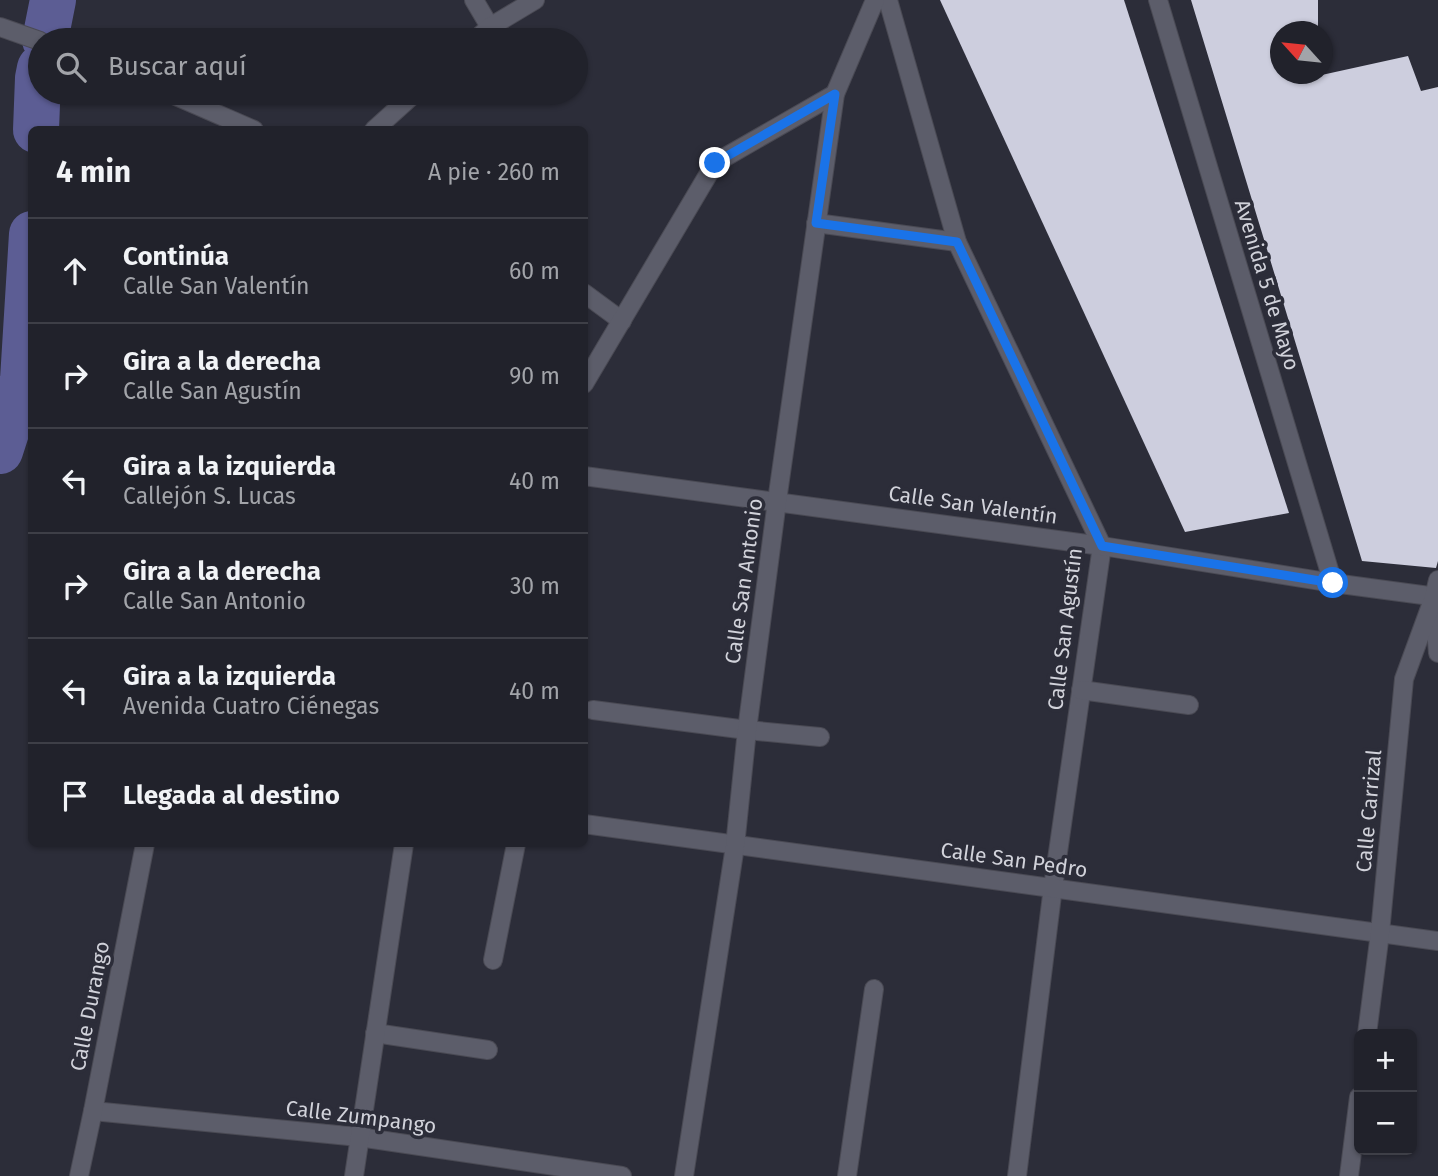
<!DOCTYPE html>
<html lang="es">
<meta charset="utf-8">
<style>
:root{--surface:#21222b;--page:#2d2f37;--text:#f1f3f6;--muted:#a2a4a9;--line:#3e3f47}
body{margin:0;font-family:"Fira Sans",sans-serif;background:var(--page);color:var(--text)}
.controls{position:absolute;right:21px;bottom:21px;display:grid;overflow:hidden;border-radius:10px;box-shadow:0 2px 5px #0004}
.controls button{width:63px;height:63px;display:grid;place-items:center;padding:0;border:0;border-bottom:2px solid var(--line);background:var(--surface);color:var(--text);font:35px sans-serif}
.compass{position:absolute;left:1270px;top:21px;width:63px;height:63px;border-radius:50%;background:var(--surface);box-shadow:0 2px 5px #0004;rotate:297deg}
.stop{position:absolute;width:21px;height:21px;margin:-16px;border:5px solid #1a73e8;border-radius:50%;background:#fff}
.stop.end{background:#1a73e8;border-color:#fff;box-shadow:0 2px 7px #0008}
.list{margin:0;padding:0;list-style:none}
h2{display:flex;justify-content:space-between;align-items:center;height:91px;margin:0;padding:0 28px;font-size:30px}
h2 small{font-size:23px;font-weight:400;color:var(--muted)}
.list li{display:grid;grid-template-columns:46px 1fr auto;gap:21px;align-items:center;box-sizing:border-box;height:105px;padding:0 28px;border-top:2px solid var(--line)}
.list b{display:block;font-size:26px;white-space:nowrap}
.list p{margin:0;font-size:23px;white-space:nowrap;color:var(--muted)}
.list em{font-size:23px;font-style:normal;color:var(--muted)}
.icon{flex:none;width:38px;height:38px;fill:none;stroke:currentColor;stroke-width:2;stroke-linecap:round;stroke-linejoin:round}
.map{position:relative;flex:none;width:1438px;height:1176px;overflow:hidden}
.search{position:absolute;background:var(--surface);box-shadow:0 2px 5px #0004;left:28px;top:28px;width:560px;height:77px;display:flex;align-items:center;gap:18px;box-sizing:border-box;padding:0 24px;border-radius:38px;color:var(--muted);font-size:26px}
.panel{position:absolute;background:var(--surface);box-shadow:0 2px 5px #0004;left:28px;top:126px;width:560px;height:721px;border-radius:10px}
.map>svg:first-child{display:block}
</style>
<div class="map">
<svg width="1438" height="1176" viewBox="0 0 1438 1176">
<rect width="100%" height="100%" fill="#2c2d39"/>
<g fill="none" stroke-linecap="round" stroke-linejoin="round">
<g stroke="#5c5d94" stroke-width="46">
<path d="M45,40L53,0"/>
<path d="M36,130L38,78L40,68"/>
<path d="M0,451L23,380L32,234"/>
</g>
</g>
<g fill="#cdcede">
<path d="M940,0H1124L1289,513L1185,532Z"/>
<path d="M1191,0H1318V32H1280V74H1317V76L1408,56L1421,91L1438,87V561L1436,568L1362,561Z"/>
</g>
<g fill="none" stroke-linecap="round" stroke-linejoin="round">
<g stroke="#4a4a54" stroke-width="20">
<g id="minor">
<path d="M474,0L490,27"/>
<path d="M888,0L957,242L1102,546L1053,887L1017,1176"/>
<path d="M1158,0L1333,583"/>
<path d="M0,27L40,41"/>
<path d="M475,40L490,27L535,0"/>
<path d="M169,93L254,130"/>
<path d="M374,130L415,93"/>
<path d="M816,223L957,242"/>
<path d="M584,293L622,321"/>
<path d="M584,384L715,163L835,94"/>
<path d="M584,476L1102,546L1333,583L1438,597"/>
<path d="M1434,604L1438,653"/>
<path d="M1081,690L1189,705"/>
<path d="M593,710L747,730L820,737"/>
<path d="M584,824L1438,941"/>
<path d="M493,960L516,844"/>
<path d="M375,1033L488,1050"/>
<path d="M1367,1034L1380,933L1404,679L1434,597L1438,580"/>
<path d="M93,1111L359,1137L622,1176"/>
<path d="M79,1176L93,1111L145,844"/>
<path d="M354,1176L404,844"/>
<path d="M684,1176L735,846L747,730L777,501L835,94L875,0"/>
<path d="M847,1176L874,989"/>
<path d="M1349,1176L1359,1097"/>
</g>
</g>
<use href="#minor" stroke="#5c5d6a" stroke-width="18"/>
</g>
<g fill="none" stroke-linecap="round" stroke-linejoin="round">
<path stroke="#1a73e8" stroke-width="9" d="M715,163L835,94L816,223L957,242L1102,546L1333,583"/>
</g>
<g text-anchor="middle" stroke-width="7" stroke-linejoin="round" paint-order="stroke">
<g font-size="21" fill="#d1d2da" stroke="#2c2d39">
<text transform="translate(1267 285) rotate(73)" y="7">Avenida 5 de Mayo</text>
<text transform="translate(973 505) rotate(8)" y="7">Calle San Valentín</text>
<text transform="translate(744 581) rotate(-82)" y="7">Calle San Antonio</text>
<text transform="translate(1065 629) rotate(-83)" y="7">Calle San Agustín</text>
<text transform="translate(1369 811) rotate(-85)" y="7">Calle Carrizal</text>
<text transform="translate(1014 860) rotate(8)" y="7">Calle San Pedro</text>
<text transform="translate(90 1006) rotate(-79)" y="7">Calle Durango</text>
<text transform="translate(361 1117) rotate(7)" y="7">Calle Zumpango</text>
</g>
</g>
</svg>
<div class="controls">
<button>+</button>
<button>−</button>
</div>
<svg class="compass" viewBox="-18 -18 36 36"><path d="M0-13l5 13h-10z" fill="#e53935"/><path d="M0 13l5-13h-10z" fill="#a2a4a9"/></svg>
<div class="stop" style="left:1333px;top:583px"></div>
<div class="stop end" style="left:715px;top:163px"></div>
<div class="search"><svg class="icon" aria-label="search" viewBox="0 0 24 24"><circle cx="10" cy="10" r="6"/><path d="M15 15l6 6"/></svg>Buscar aquí</div>
<section class="panel">
<h2>4 min<small>A pie · 260 m</small></h2>
<ul class="list">
<li><svg class="icon" aria-label="ahead" viewBox="0 0 24 24"><path d="M12 20V5M6 11l6-6 6 6"/></svg><div><b>Continúa</b><p>Calle San Valentín</p></div><em>60 m</em></li>
<li><svg class="icon" aria-label="right" viewBox="0 0 24 24"><path d="M7 20v-9h11M14 6l5 5-5 5"/></svg><div><b>Gira a la derecha</b><p>Calle San Agustín</p></div><em>90 m</em></li>
<li><svg class="icon" aria-label="left" viewBox="0 0 24 24"><path d="M17 20v-9H6M10 6l-5 5 5 5"/></svg><div><b>Gira a la izquierda</b><p>Callejón S. Lucas</p></div><em>40 m</em></li>
<li><svg class="icon" aria-label="right" viewBox="0 0 24 24"><path d="M7 20v-9h11M14 6l5 5-5 5"/></svg><div><b>Gira a la derecha</b><p>Calle San Antonio</p></div><em>30 m</em></li>
<li><svg class="icon" aria-label="left" viewBox="0 0 24 24"><path d="M17 20v-9H6M10 6l-5 5 5 5"/></svg><div><b>Gira a la izquierda</b><p>Avenida Cuatro Ciénegas</p></div><em>40 m</em></li>
<li><svg class="icon" aria-label="arrive" viewBox="0 0 24 24"><path d="M6 21V4h12l-3 4 3 4H6"/></svg><div><b>Llegada al destino</b></div></li>
</ul>
</section>
</div>
